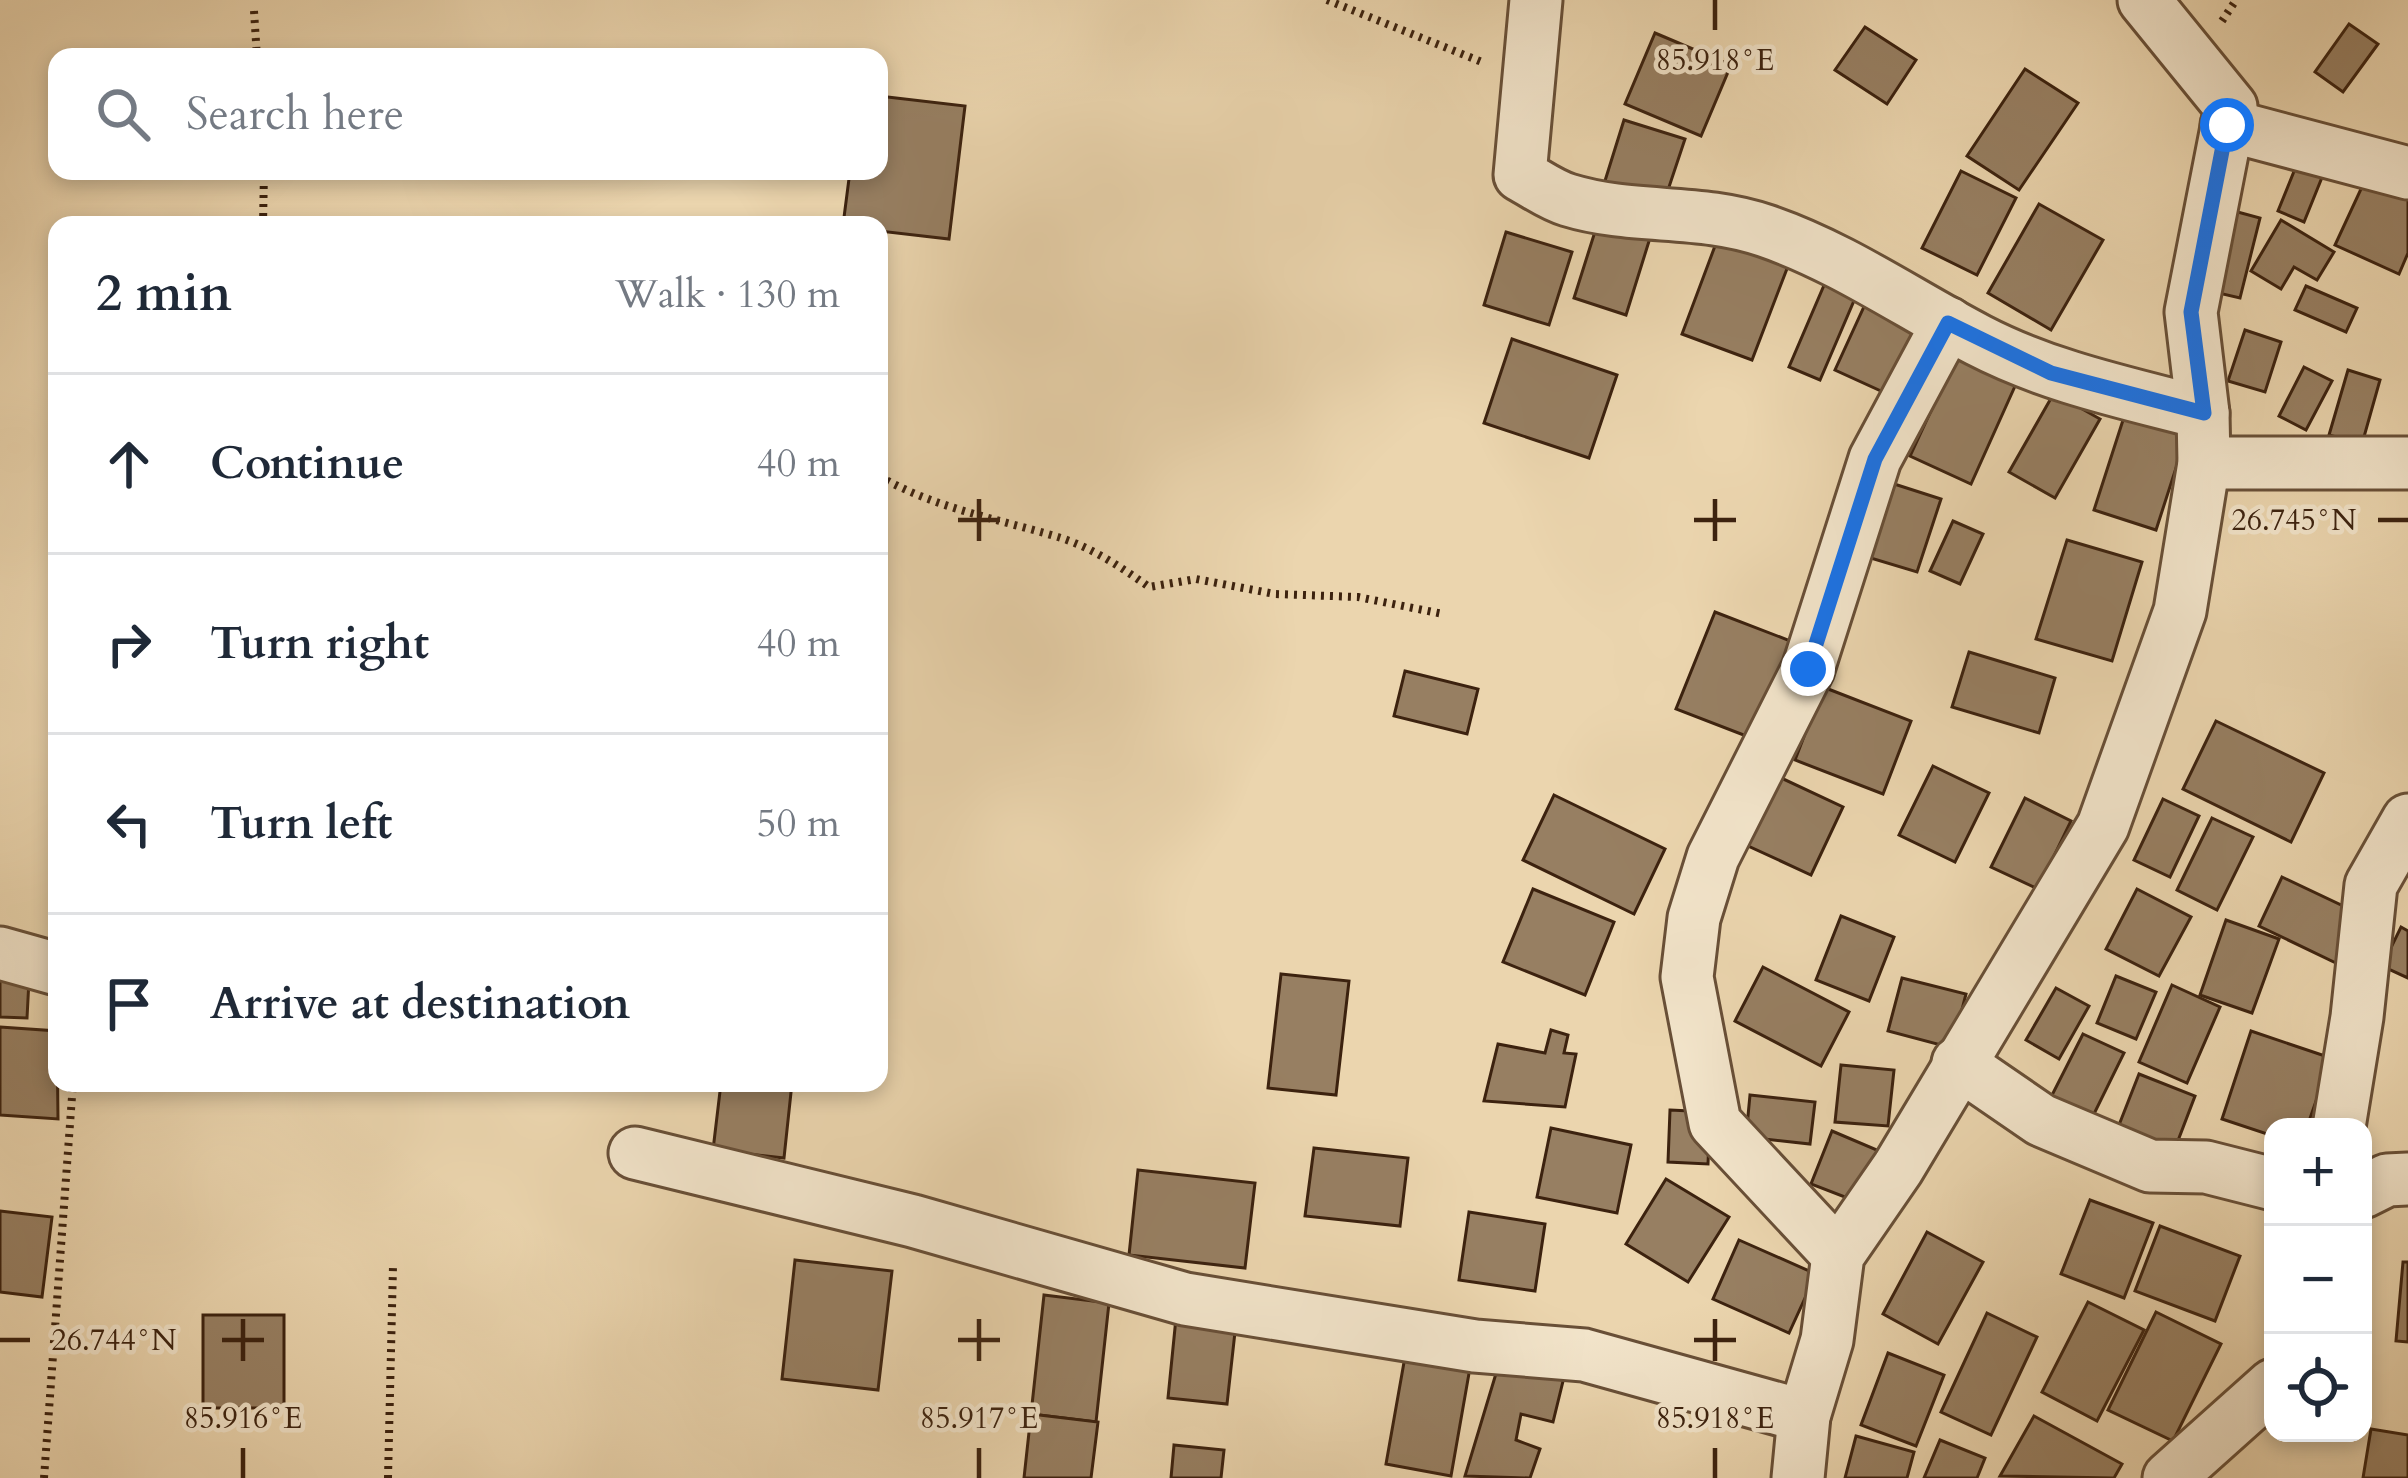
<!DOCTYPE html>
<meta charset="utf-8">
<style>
:root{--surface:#fff;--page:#f2f2f3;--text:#1f2937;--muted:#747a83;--line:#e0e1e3}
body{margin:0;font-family:Cardo,serif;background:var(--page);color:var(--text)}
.controls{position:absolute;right:36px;bottom:36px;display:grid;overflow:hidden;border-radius:24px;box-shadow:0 6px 18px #0003}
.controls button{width:108px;height:108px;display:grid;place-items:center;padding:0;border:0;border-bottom:3px solid var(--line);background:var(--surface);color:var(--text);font:60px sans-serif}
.stop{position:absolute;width:36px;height:36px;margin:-27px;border:9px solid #1a73e8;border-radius:50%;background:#fff}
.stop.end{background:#1a73e8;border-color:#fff;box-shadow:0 3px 12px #0008}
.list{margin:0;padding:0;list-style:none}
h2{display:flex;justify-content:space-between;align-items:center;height:156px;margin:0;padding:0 48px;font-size:51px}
h2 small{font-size:39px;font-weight:400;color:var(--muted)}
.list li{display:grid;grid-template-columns:78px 1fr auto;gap:36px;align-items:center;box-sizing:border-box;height:180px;padding:0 48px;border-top:3px solid var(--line)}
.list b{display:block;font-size:45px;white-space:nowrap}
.list em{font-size:39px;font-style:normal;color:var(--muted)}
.icon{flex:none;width:66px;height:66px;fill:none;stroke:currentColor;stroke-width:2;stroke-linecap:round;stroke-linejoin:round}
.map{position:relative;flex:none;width:2408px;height:1478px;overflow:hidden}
.search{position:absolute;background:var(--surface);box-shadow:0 6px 18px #0003;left:48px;top:48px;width:840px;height:132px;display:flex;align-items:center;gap:30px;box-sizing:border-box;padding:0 42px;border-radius:24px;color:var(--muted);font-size:45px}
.panel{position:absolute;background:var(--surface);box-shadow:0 6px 18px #0003;left:48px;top:216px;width:840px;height:876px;border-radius:24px}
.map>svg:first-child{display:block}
</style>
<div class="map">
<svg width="2408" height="1478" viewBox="0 0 2408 1478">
<rect width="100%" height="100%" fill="#ebd5ae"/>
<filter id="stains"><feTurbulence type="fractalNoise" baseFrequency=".00167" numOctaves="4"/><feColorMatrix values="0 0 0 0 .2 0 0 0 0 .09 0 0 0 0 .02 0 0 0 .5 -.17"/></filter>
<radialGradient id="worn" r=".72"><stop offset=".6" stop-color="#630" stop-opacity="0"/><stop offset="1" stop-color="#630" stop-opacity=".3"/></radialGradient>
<g fill="#977f62" stroke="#3c220f" stroke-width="3">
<path d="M2349,24L2378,44L2343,92L2315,72Z"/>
<path d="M1865,27L1916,60L1887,104L1835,70Z"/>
<path d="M1655,33L1731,65L1701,136L1625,104Z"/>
<path d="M2025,69L2078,103L2019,190L1967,156Z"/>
<path d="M879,96L965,106L949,239L879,231V225H843L850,171H879Z"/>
<path d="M1624,120L1685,139L1664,202L1604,184Z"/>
<path d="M2303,149L2329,160L2304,222L2278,211Z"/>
<path d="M1961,171L2016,198L1977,275L1922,248Z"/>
<path d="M2367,176L2408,195V253L2399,274L2335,245Z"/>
<path d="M2039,204L2103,240L2051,330L1988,293Z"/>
<path d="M2234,211L2260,218L2240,298L2214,292Z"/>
<path d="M2281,220L2334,252L2317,280L2294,267L2281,289L2251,271Z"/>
<path d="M1598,222L1650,238L1626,315L1574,298Z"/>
<path d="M1506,232L1572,252L1549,325L1484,305Z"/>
<path d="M1718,238L1788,266L1752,360L1682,334Z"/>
<path d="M1828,276L1859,289L1820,380L1789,367Z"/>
<path d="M2306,286L2357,308L2346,332L2295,310Z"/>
<path d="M1868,298L1926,323L1892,396L1835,370Z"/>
<path d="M2245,330L2281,342L2265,392L2228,381Z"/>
<path d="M1512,339L1617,375L1589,458L1484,423Z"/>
<path d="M1960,348L2020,375L1971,484L1910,456Z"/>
<path d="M2304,367L2332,381L2306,430L2279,416Z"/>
<path d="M2348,370L2380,380L2362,444L2329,435Z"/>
<path d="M2054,393L2100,419L2055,498L2009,472Z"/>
<path d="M2125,414L2187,434L2156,530L2094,510Z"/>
<path d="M1888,482L1941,499L1917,572L1864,556Z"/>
<path d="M1953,521L1983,534L1960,584L1930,571Z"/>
<path d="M2067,540L2142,562L2112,661L2036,639Z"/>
<path d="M1715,612L1793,642L1754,739L1676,709Z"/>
<path d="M1969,652L2055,678L2039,733L1952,707Z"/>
<path d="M1405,671L1478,689L1467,734L1394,716Z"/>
<path d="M1823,687L1911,721L1883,794L1795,760Z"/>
<path d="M2216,721L2324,773L2291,842L2183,789Z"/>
<path d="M1933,766L1989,793L1955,862L1899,835Z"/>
<path d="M1777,776L1843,807L1811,875L1746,845Z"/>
<path d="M1554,795L1665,849L1634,914L1523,860Z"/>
<path d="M2025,798L2071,821L2038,889L1991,867Z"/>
<path d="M2163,799L2199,816L2170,877L2134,860Z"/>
<path d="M2212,818L2253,837L2217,910L2177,890Z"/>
<path d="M2282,877L2360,914L2336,963L2259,926Z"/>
<path d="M1533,889L1614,922L1585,995L1503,962Z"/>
<path d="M2137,889L2191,917L2159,976L2106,949Z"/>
<path d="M1841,916L1894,937L1869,1001L1816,980Z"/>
<path d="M2226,920L2279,939L2252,1013L2200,995Z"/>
<path d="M2401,927L2408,931V978L2382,966Z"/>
<path d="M1763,967L1849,1012L1821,1066L1735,1021Z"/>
<path d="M1281,974L1349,981L1336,1095L1268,1088Z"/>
<path d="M2116,976L2156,992L2136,1039L2097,1023Z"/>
<path d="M0,977L29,980L27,1018L0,1017Z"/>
<path d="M1902,978L1966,994L1952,1048L1888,1031Z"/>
<path d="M2172,985L2220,1007L2187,1083L2139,1062Z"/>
<path d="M2056,988L2089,1006L2059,1059L2026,1040Z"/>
<path d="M0,1027L57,1031L58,1119L0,1115Z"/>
<path d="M1551,1030L1568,1035L1564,1053L1576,1054L1565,1107L1484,1101L1498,1044L1545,1053Z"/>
<path d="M2251,1031L2331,1058L2307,1127H2273V1136L2222,1119Z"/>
<path d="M2083,1034L2124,1053L2091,1120L2050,1099Z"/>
<path d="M1841,1065L1894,1070L1888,1126L1835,1122Z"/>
<path d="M2139,1074L2195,1096L2174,1151L2117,1130Z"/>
<path d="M721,1083H792L784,1158L713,1150Z"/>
<path d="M1750,1095L1815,1102L1810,1144L1746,1137Z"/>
<path d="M1670,1110L1710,1112L1708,1164L1668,1162Z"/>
<path d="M1551,1128L1631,1145L1617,1213L1537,1197Z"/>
<path d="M1832,1131L1884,1153L1863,1204L1811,1184Z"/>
<path d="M1314,1148L1408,1158L1400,1226L1305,1216Z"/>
<path d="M1138,1170L1255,1183L1245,1268L1129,1255Z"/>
<path d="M1666,1179L1729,1217L1688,1282L1626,1244Z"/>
<path d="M2090,1200L2153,1223L2124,1298L2061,1274Z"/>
<path d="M0,1211L52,1217L42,1297L0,1292Z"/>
<path d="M1469,1212L1545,1224L1535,1291L1459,1280Z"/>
<path d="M2160,1226L2240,1256L2215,1321L2135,1291Z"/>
<path d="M1927,1232L1983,1262L1938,1344L1883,1314Z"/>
<path d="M1739,1240L1816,1274L1789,1333L1713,1299Z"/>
<path d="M795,1260L892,1271L878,1390L782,1379Z"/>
<path d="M2403,1262H2408V1342L2396,1341Z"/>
<path d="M1044,1295L1109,1303L1096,1422L1031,1414Z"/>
<path d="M2088,1302L2144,1330L2097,1421L2042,1392Z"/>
<path d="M1177,1308L1237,1314L1227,1404L1168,1398Z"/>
<path d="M2156,1312L2221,1344L2173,1441L2108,1410Z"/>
<path d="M1987,1313L2037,1337L1991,1435L1941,1412Z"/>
<rect x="203" y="1315" width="81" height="93"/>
<path d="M1406,1351L1471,1362L1451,1476L1386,1464Z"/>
<path d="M1888,1353L1944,1375L1916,1446L1861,1425Z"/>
<path d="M1501,1357L1566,1369L1553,1422L1521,1414L1516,1440L1540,1449L1530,1478L1465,1476Z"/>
<path d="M1031,1414L1098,1422L1091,1478H1024Z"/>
<path d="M2034,1416L2122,1464L2114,1478L2000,1476Z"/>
<path d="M2371,1429L2408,1435V1478H2363Z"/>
<path d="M1856,1436L1914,1452L1907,1478H1845Z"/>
<path d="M1940,1440L1985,1458L1977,1478H1924Z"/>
<path d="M1174,1445L1224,1450L1221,1478H1171Z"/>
</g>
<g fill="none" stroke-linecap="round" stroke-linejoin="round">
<g stroke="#684f37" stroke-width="57">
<g id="minor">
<path d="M1536,0L1520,175C1535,183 1551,195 1568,200C1633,220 1700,208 1766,231C1842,257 1907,303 1978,340C2049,377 2127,393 2203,413"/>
<path d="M2227,125L2408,173"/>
<path d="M2204,463H2408"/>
<path d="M0,953L57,969"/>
<path d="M1958,1063L2041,1120L2150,1166L2206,1167L2273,1184"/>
<path d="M2339,1127L2357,1017L2371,885L2408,820"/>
<path d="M635,1153L913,1221L1185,1299L1475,1346L1584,1355L1804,1416"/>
<path d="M2363,1192L2387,1180L2408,1179"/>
<path d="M1838,1255L1715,1123L1687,977L1694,918L1713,857L1808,669L1875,459L1948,323"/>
<path d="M1798,1478L1804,1416L1827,1340L1838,1255L1898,1168L2103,826L2180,611L2204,463L2203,413L2191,312L2231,107L2144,0"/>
<path d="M2169,1478L2273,1385"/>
</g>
</g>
<g stroke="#3c220f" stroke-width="8" stroke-dasharray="3 6" stroke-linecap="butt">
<path d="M1327,0L1482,62"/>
<path d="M254,11L257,57"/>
<path d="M2222,21L2236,0"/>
<path d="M263,225L264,171"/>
<path d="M879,476C934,508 998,519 1058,537C1091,547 1121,567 1149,587L1196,579L1275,594L1358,597L1443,614"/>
<path d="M44,1478L73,1083"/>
<path d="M388,1478L393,1266"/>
</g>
<use href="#minor" stroke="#f2e4ca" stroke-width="51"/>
</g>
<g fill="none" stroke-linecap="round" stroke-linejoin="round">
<path stroke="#1a73e8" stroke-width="15" d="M1808,669L1875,459L1948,323L2051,373L2204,413L2191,312L2227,125"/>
</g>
<path fill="none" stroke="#3c220f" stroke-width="4.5" d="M1715,0V30M979,499V541M1715,499V541M958,520H1000M1694,520H1736M2378,520H2408M243,1319V1361M979,1319V1361M1715,1319V1361M0,1340H30M222,1340H264M958,1340H1000M1694,1340H1736M243,1448V1478M979,1448V1478M1715,1448V1478"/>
<g font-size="30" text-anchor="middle" fill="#3c220f" stroke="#f2e4ca" stroke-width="9" stroke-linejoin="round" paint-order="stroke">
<text x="1715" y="70">85.918°E</text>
<text x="2294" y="530">26.745°N</text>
<text x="114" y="1350">26.744°N</text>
<text x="243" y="1428">85.916°E</text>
<text x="979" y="1428">85.917°E</text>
<text x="1715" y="1428">85.918°E</text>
</g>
<rect width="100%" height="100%" filter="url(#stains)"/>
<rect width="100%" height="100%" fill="url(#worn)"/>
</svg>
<div class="controls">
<button>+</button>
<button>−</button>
<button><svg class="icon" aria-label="locate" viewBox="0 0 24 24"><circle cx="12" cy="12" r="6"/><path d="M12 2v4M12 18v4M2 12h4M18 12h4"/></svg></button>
</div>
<div class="stop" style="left:2227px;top:125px"></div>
<div class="stop end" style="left:1808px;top:669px"></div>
<div class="search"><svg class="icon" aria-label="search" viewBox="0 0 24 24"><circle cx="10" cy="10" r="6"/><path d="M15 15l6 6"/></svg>Search here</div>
<section class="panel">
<h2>2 min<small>Walk · 130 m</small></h2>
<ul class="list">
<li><svg class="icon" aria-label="ahead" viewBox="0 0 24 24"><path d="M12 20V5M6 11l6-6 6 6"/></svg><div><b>Continue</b></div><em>40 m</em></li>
<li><svg class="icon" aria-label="right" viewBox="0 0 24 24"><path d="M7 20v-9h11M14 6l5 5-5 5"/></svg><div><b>Turn right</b></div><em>40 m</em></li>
<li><svg class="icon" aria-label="left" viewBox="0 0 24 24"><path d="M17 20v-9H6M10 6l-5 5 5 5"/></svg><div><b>Turn left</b></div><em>50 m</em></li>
<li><svg class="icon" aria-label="arrive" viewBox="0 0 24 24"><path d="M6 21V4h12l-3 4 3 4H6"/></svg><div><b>Arrive at destination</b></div></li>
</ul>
</section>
</div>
